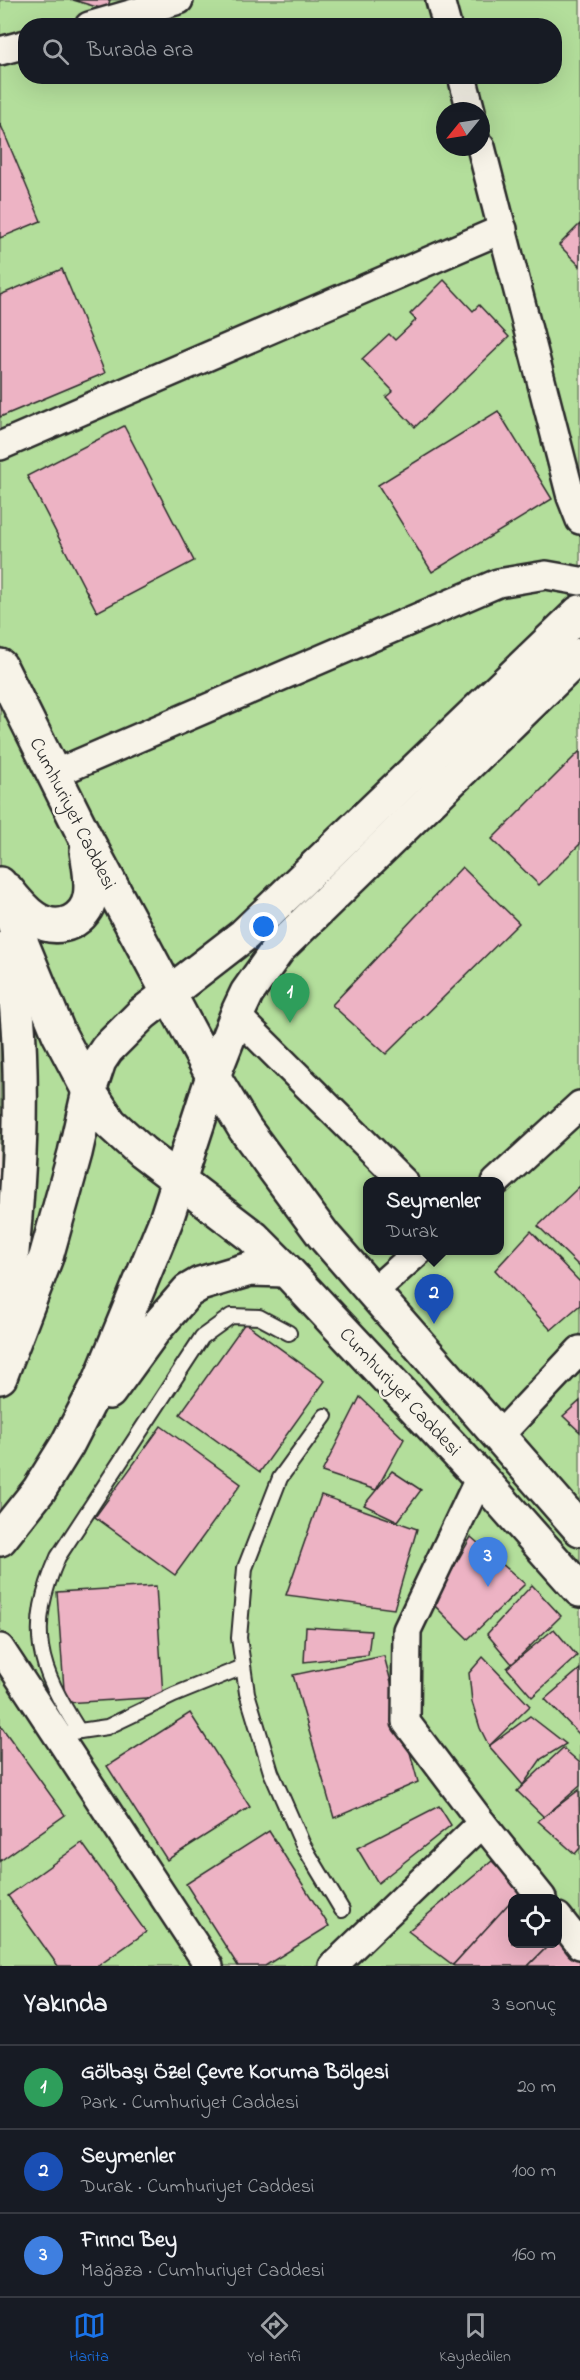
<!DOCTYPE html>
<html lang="tr">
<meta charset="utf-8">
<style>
:root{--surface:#171b24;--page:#242831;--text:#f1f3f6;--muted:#9ea1a6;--line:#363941;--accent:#1a73e8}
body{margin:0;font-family:"Indie Flower",sans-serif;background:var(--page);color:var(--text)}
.controls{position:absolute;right:18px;bottom:18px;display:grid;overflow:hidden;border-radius:12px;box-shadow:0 6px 24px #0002}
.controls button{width:54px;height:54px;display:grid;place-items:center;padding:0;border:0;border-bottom:2px solid var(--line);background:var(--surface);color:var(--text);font:30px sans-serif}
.compass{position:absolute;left:436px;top:102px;width:54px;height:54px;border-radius:50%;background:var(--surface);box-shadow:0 6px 24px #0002;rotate:240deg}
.you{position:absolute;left:264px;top:927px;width:21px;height:21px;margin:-15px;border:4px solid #fff;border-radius:50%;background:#1a73e8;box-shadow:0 0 0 9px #1a73e833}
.badge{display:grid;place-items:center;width:39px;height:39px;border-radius:50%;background:var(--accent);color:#fff;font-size:20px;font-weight:700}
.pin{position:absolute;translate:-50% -50px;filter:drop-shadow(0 2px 3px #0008)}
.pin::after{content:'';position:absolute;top:32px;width:21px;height:18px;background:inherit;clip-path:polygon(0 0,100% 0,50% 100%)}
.popup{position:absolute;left:363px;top:1177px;width:141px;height:78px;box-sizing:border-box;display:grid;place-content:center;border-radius:12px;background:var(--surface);filter:drop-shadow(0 2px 4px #0005);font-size:20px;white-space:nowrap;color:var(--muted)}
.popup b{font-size:22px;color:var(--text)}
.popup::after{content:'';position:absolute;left:50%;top:100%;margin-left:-12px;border:12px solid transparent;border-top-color:var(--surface)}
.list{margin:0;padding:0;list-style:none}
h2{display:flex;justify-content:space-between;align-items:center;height:78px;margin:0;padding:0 24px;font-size:26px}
h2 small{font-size:20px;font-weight:400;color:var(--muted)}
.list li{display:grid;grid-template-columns:39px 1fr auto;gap:18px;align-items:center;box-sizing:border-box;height:84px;padding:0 24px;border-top:2px solid var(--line)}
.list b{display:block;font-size:22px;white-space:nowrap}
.list p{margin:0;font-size:20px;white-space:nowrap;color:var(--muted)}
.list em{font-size:20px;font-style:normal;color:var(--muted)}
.icon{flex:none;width:33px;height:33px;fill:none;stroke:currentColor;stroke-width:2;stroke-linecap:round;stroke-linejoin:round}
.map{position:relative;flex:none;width:580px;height:1966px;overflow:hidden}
.search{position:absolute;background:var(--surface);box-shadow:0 6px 24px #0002;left:18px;right:18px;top:18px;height:66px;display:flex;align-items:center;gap:15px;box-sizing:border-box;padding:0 21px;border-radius:24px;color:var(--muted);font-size:22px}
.sheet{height:330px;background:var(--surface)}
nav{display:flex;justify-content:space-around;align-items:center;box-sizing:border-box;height:84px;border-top:2px solid var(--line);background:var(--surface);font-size:16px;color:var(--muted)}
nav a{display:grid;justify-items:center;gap:3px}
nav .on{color:var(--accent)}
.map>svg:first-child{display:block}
</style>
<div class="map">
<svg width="580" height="1966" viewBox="0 0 580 1966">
<rect width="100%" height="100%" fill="#f5e6e1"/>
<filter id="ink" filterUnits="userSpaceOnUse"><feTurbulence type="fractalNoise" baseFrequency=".0167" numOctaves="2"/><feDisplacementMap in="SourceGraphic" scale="12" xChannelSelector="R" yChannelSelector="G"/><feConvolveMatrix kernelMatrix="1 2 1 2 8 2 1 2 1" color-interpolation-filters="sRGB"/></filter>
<g filter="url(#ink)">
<path fill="#b3de9b" stroke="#6f8463" stroke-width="1.5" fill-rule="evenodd" d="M0,0H580V1966H0ZM26,26H554V76H26ZM445,111H481V147H445ZM368,1182H500V1250H368ZM512,1898H558V1944H512Z"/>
<g fill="#edb3c4" stroke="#2b2b2b" stroke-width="1.5">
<path d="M73,0H110L107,10Z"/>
<path d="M0,123L41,221L0,238Z"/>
<path d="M580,224V266L559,245Z"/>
<path d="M62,269L105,373L0,417V295Z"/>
<path d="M444,280L473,311L479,305L509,337L415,427L386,397L393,391L362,359L389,334L395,340L416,320L410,314Z"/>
<path d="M498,411L552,499L432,572L378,485Z"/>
<path d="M124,426L194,561L97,612L27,476Z"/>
<path d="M580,751V844L539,885L492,839Z"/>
<path d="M462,867L519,923L386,1054L332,1005Z"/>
<path d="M580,1186V1267L538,1226Z"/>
<path d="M531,1231L580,1282V1305L551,1330L495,1270Z"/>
<path d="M245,1323L325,1381L260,1472L180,1414Z"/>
<path d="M360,1397L404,1439L376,1490L322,1472Z"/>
<path d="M580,1401V1432L563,1416Z"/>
<path d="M161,1426L241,1484L175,1575L95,1517Z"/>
<path d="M392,1471L421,1490L398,1521L364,1505Z"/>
<path d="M321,1495L417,1529L394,1609L286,1595Z"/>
<path d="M471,1537L525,1584L468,1639L433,1604Z"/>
<path d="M532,1585L561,1616L512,1664L487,1634Z"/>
<path d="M156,1586L163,1697L65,1703L57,1592Z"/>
<path d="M306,1627L371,1631L368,1655L304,1662Z"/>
<path d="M554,1629L577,1656L532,1697L507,1668Z"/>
<path d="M384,1656L418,1782L334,1818L293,1675Z"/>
<path d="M483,1657L530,1706L489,1746L480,1728L472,1702L469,1673Z"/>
<path d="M580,1669V1735L545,1699Z"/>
<path d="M190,1713L250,1807L167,1860L107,1766Z"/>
<path d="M530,1716L566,1744L541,1759L523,1785L489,1746Z"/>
<path d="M1,1726L65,1815L0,1861V1727Z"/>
<path d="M563,1748L580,1763V1786L544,1817L517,1791Z"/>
<path d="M579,1790L580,1848L575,1854L538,1821Z"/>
<path d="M439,1806L451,1825L378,1883L357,1848Z"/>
<path d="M269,1831L329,1926L265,1966H238L186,1884Z"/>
<path d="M82,1843L146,1932L98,1966H58L8,1896Z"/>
<path d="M492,1861L521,1891L453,1965L408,1931Z"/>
<path d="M512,1900V1944H550L528,1966H454L453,1965Z"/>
<path d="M558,1936L580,1958V1966H528L550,1944H558Z"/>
</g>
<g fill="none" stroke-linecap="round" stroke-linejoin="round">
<g stroke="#2b2b2b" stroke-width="18">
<g id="lane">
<path d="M325,1416L280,1478L245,1568L239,1638L247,1693L271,1772L303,1845L342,1910"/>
<path d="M79,1731C38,1667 26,1630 58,1557L202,1337L231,1316L259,1317L289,1333"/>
<path d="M73,1732L107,1727L174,1695L243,1667"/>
</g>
</g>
<g stroke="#2b2b2b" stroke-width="32">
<g id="street">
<path d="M440,0L447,26"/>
<path d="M89,26L179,0"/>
<path d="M0,51L26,44"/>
<path d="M462,76L471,111"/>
<path d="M481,147L571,497L580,520"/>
<path d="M0,446L503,229"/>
<path d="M54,774L498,583L546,575L580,581"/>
<path d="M237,1016L404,1182"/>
<path d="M496,1182L580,1105"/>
<path d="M373,1292L420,1250"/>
<path d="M499,1436L580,1350"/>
<path d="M480,1477L407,1630L406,1722L482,1823L542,1898"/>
<path d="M0,1648L209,1966"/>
<path d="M558,1917L580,1945"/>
<path d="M333,1966L482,1823"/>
</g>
</g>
<g stroke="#2b2b2b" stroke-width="38">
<g id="secondary">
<path d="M0,666L84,835L213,1076L245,1129L324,1236L580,1529"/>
<path d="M0,884L19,937L59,1034L89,1091L110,1123L142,1152L253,1237L286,1270L480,1477L580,1590"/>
<path d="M7,890C22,909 43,935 71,922C81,917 88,908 90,897C93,883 89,865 87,851"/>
<path d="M4,1331C18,1203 30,1074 9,946"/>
<path d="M0,1377L46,1257L75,1153L89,1091L99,1061L107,1049L142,1014L244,935L580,612"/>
<path d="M109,1392L154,1330L188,1291L200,1284L250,1269L286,1270"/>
<path d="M0,1539L39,1490L67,1445L100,1381L166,1220L213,1076L239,1010L247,993L279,948L580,655"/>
</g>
</g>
<use href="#lane" stroke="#f7f3e8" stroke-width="14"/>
<use href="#street" stroke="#f7f3e8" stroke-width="27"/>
<use href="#secondary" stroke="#f7f3e8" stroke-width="33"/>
</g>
</g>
<g text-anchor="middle" stroke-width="5" stroke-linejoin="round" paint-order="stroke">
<g font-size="20" fill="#2b2b2b" stroke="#f7f3e8">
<text transform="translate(74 813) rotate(63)" y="7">Cumhuriyet Caddesi</text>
<text transform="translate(401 1391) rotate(47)" y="7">Cumhuriyet Caddesi</text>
</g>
</g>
</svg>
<div class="controls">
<button><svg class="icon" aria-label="locate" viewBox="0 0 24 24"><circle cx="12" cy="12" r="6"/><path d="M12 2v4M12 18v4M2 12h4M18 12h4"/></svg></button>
</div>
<svg class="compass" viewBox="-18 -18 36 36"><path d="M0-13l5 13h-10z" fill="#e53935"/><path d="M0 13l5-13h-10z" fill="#9ea1a6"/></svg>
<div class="you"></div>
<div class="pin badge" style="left:290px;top:1023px;background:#2e9e5b">1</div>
<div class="pin badge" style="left:434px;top:1324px;background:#1a4fb4">2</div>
<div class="popup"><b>Seymenler</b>Durak</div>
<div class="pin badge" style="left:488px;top:1587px;background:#3f7fe0">3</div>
<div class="search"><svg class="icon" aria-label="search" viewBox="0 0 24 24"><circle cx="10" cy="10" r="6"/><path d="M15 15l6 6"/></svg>Burada ara</div>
</div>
<section class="sheet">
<h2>Yakında<small>3 sonuç</small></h2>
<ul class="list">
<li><span class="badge" style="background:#2e9e5b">1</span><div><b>Gölbaşı Özel Çevre Koruma Bölgesi</b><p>Park · Cumhuriyet Caddesi</p></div><em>20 m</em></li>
<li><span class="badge" style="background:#1a4fb4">2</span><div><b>Seymenler</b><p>Durak · Cumhuriyet Caddesi</p></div><em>100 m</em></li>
<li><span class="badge" style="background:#3f7fe0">3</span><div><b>Fırıncı Bey</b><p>Mağaza · Cumhuriyet Caddesi</p></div><em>160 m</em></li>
</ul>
</section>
<nav>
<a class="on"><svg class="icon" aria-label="map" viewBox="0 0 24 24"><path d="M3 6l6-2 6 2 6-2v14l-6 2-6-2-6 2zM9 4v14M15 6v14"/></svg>Harita</a>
<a><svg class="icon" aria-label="directions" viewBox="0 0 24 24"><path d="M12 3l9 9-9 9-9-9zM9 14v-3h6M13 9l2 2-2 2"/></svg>Yol tarifi</a>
<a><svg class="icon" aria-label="saved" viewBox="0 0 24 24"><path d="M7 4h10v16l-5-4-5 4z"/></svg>Kaydedilen</a>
</nav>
